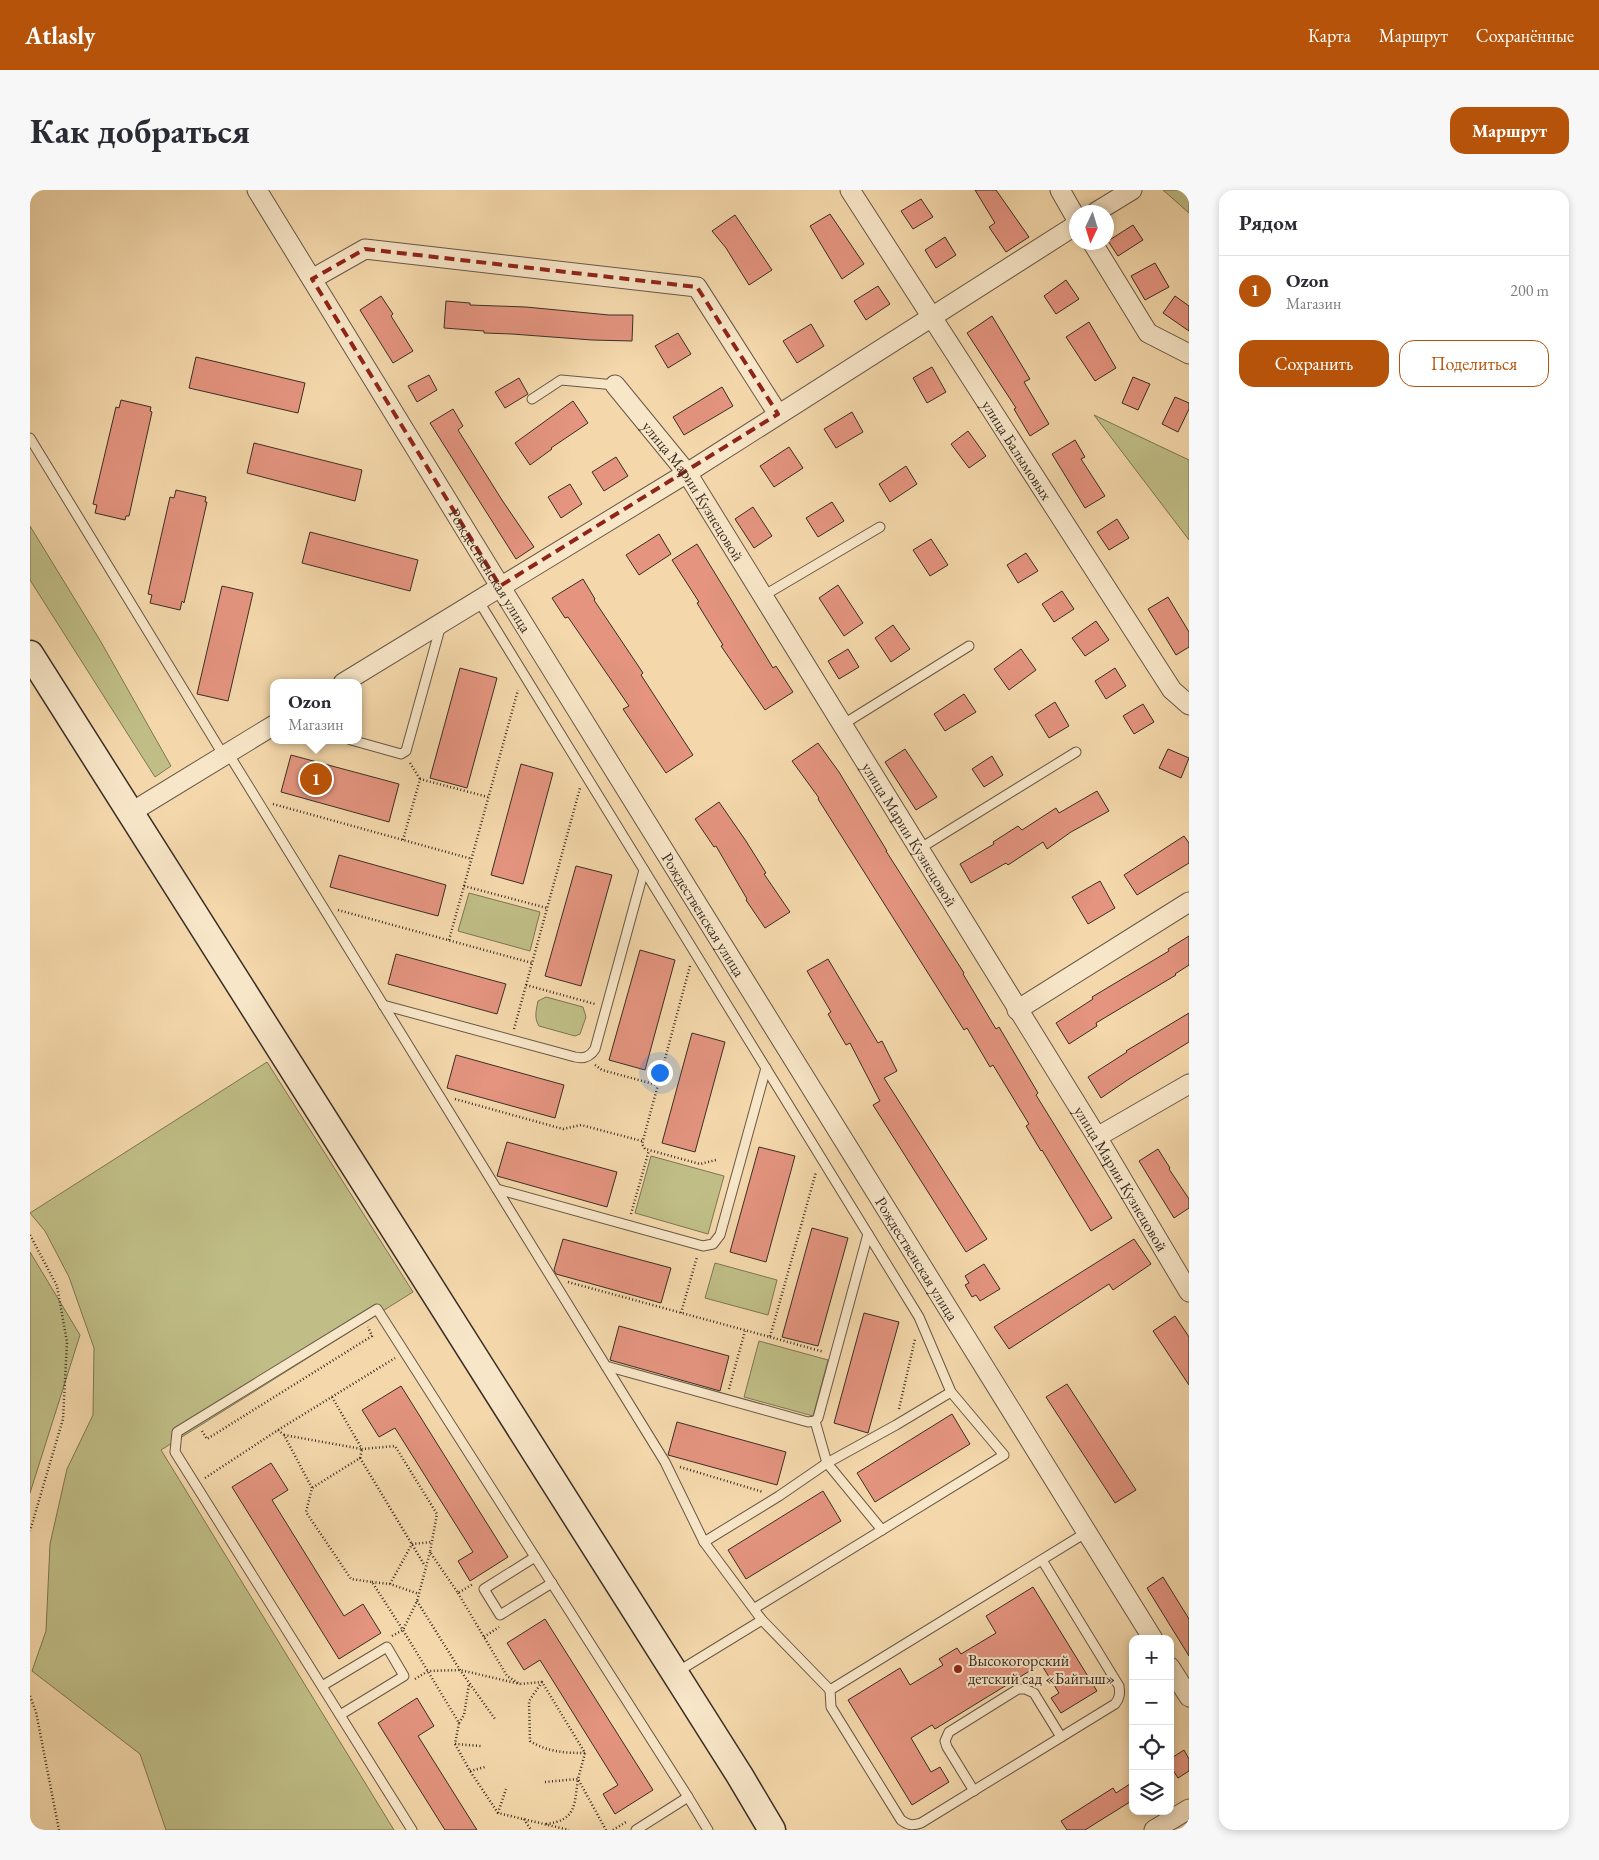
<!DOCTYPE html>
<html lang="ru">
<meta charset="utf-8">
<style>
:root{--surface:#fff;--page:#f7f7f7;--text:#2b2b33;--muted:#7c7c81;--line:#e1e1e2;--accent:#b45309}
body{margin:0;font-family:"EB Garamond",serif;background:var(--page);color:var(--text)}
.controls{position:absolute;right:15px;bottom:15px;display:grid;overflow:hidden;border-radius:10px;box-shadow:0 2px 8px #0003}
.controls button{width:45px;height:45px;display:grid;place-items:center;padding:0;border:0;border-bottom:1px solid var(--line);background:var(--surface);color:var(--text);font:25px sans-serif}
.compass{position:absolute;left:1039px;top:15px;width:45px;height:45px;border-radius:50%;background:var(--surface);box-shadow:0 2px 8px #0003;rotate:184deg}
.you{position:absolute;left:629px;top:882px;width:18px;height:18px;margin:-12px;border:4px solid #fff;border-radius:50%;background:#1a73e8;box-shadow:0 0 0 8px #1a73e833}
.badge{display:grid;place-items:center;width:32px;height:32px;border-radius:50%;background:var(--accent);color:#fff;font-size:16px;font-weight:700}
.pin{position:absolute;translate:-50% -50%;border:2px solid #fff;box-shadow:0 1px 5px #0006}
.popup{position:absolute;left:240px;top:489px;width:92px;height:65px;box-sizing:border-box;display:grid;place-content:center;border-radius:10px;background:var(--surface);filter:drop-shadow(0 1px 4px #0005);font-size:16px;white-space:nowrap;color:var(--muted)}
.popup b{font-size:19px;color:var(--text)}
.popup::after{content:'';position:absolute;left:50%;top:100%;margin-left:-10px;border:10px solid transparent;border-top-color:var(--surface)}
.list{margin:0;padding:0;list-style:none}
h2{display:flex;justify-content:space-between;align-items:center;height:65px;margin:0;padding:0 20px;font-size:21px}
h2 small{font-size:16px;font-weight:400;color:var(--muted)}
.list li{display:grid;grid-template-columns:32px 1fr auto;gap:15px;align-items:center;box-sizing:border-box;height:70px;padding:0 20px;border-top:1px solid var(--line)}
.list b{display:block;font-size:19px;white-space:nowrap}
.list p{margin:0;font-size:16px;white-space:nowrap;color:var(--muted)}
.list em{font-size:16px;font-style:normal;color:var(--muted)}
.actions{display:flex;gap:10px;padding:15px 20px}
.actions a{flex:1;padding:11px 0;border:1px solid var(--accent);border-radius:15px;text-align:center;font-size:18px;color:var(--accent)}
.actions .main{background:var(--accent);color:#fff}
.icon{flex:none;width:28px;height:28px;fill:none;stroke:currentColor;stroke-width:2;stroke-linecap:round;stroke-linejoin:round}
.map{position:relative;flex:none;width:1159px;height:1640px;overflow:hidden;border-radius:15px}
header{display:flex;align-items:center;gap:30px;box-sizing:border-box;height:70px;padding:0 25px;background:var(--accent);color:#fff}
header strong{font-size:24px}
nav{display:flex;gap:28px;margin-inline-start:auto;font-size:18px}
.intro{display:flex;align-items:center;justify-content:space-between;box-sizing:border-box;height:120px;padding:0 30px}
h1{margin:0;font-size:35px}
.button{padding:12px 22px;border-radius:15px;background:var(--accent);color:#fff;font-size:18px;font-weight:700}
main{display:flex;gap:30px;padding:0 30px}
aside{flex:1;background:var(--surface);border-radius:15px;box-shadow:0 2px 8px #0003}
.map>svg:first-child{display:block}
</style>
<header>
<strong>Atlasly</strong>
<nav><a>Карта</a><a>Маршрут</a><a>Сохранённые</a></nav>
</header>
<div class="intro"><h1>Как добраться</h1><a class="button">Маршрут</a></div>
<main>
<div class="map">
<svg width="1159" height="1640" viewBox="0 0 1159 1640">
<rect width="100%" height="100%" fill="#f4d8ab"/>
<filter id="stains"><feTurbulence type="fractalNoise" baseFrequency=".004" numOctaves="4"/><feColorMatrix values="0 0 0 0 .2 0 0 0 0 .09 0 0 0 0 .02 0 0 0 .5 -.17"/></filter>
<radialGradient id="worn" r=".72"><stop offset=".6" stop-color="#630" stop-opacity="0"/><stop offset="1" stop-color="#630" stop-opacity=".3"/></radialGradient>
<g fill="#c0be86" stroke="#7d7656">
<path d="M1133,0H1151L1159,4V23Z"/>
<path d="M1064,225L1159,270V350Z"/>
<path d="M0,336L71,452L141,576L125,587L0,390Z"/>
<path d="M439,703L510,722L500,761L428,741Z"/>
<path d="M516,807L553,817L556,827L550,844L545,846L509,836C504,828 506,821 508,811Z"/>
<path d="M237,872L383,1102L131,1260L364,1640H136L110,1564L2,1481L16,1441L20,1354L37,1279L63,1225L64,1158L39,1087L15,1041L0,1023Z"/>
<path d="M621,966L694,986L678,1044L605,1023Z"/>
<path d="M0,1062L50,1145L0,1303Z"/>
<path d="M685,1073L747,1090L738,1125L675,1108Z"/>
<path d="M729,1151L798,1170L783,1226L714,1207Z"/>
</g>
<g fill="#e4947f" stroke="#3a2e26">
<path d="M945,0H966L999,47L976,62L959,37L965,33Z"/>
<path d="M891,9L903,27L883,39L871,21Z"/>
<path d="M800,24L834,74L812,89L780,36Z"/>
<path d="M705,25L742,80L719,95L696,58L682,41Z"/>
<path d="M1103,35L1113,50L1088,66L1078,51Z"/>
<path d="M915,47L926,65L906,78L895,60Z"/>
<path d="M1125,73L1139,97L1115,110L1101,86Z"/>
<path d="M1036,90L1049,109L1026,124L1014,106Z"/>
<path d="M848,96L860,114L836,130L824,111Z"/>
<path d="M351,106L363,124L361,126L383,161L363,173L330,120Z"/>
<path d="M1145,106L1159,116V141L1133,123Z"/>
<path d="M416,111L440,113V115L496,117L579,125H603L602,151L562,150L482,144L454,143V141L414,138Z"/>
<path d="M962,126L1000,189L994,192L1019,234L1000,246L984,219L986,218L937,143Z"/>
<path d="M1059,132L1086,178L1065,191L1036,147Z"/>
<path d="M781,134L794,156L767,173L753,151Z"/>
<path d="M648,143L661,164L638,178L625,156Z"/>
<path d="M166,167L275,193L268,223L159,198Z"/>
<path d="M902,177L916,202L897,213L883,188Z"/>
<path d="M399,185L407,200L387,212L378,196Z"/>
<path d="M1103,187L1120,194L1108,220L1092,213Z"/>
<path d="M489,188L498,204L475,218L465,202Z"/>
<path d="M692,197L703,216L654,245L643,227Z"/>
<path d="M1145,207L1159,213V219L1148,242L1132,234Z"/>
<path d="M91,210L121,217L120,221L122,222L99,326H96L95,330L65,323L67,315L63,314L86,217L89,218Z"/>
<path d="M543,211L558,233L521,258L522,259L500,275L485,253Z"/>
<path d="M423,219L433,236L428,240L472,310L504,357L486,369L400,233Z"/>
<path d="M822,222L833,242L806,258L794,239Z"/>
<path d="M938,241L956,266L939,278L921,254Z"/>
<path d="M1045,250L1055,267L1051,269L1075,306L1055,318L1022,264Z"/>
<path d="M224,253L332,280L325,311L217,283Z"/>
<path d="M759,257L773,278L744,297L730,276Z"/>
<path d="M586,267L598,286L574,301L562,282Z"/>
<path d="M876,276L887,294L860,312L849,294Z"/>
<path d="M540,294L552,314L531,328L518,307Z"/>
<path d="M146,300L176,307L175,312H177L154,413L152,411L150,420L120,413L122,405L118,404L140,307L144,308Z"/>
<path d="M802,312L814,331L788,347L776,328Z"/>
<path d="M723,317L742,346L724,358L705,329Z"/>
<path d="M1087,329L1099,348L1079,360L1067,342Z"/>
<path d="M280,342L388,370L380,401L272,373Z"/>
<path d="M629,344L641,364L609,385L596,365Z"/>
<path d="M901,349L918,375L900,386L883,360Z"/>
<path d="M667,354L743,478L746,476L763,502L735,520L691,456L693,455L667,413L669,412L642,370Z"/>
<path d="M996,363L1008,381L988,393L977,375Z"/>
<path d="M553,389L565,409L564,410L613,483L611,485L663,565L636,583L593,519L599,516L538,427L535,428L522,408Z"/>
<path d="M808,395L833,433L814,446L789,408Z"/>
<path d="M192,396L223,403L198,511L167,504Z"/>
<path d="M1032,401L1044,419L1024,432L1012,414Z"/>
<path d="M1138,407L1159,442V457L1146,465L1118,419Z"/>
<path d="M1066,431L1079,450L1055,466L1042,448Z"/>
<path d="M863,435L880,459L861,472L845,448Z"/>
<path d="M818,459L829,477L809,489L798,471Z"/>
<path d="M991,459L1006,480L979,500L964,479Z"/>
<path d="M430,478L467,488L437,598L400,588Z"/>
<path d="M1085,478L1096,496L1076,509L1065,491Z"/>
<path d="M934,504L946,522L915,541L904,524Z"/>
<path d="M1025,512L1039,536L1019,548L1005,525Z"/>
<path d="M1113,514L1124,532L1104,544L1093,526Z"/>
<path d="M788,553L809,582L857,661H856L934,783L933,784L966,839L969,837L1008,903L1006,905L1082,1028L1061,1041L1012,960L1011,961L996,936L999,934L963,875L960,877L937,838L934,840L788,609L789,608L762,571Z"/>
<path d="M875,559L907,607L886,620L855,572Z"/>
<path d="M1138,559L1159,568L1151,588L1129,578Z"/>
<path d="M261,565L369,594L359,632L251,602Z"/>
<path d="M962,566L973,585L954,597L942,579Z"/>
<path d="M491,574L523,583L493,694L461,685Z"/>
<path d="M1067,601L1079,621L1041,642L1017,659L1013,652L978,675L976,673L941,693L930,674L964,654L963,652L988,636L992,640L1026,618L1029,623Z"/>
<path d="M689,612L716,651L736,683L734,684L760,722L735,738L716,710L717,709L686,656L684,657L665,629Z"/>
<path d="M1154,646L1159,653V673L1107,705L1094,685Z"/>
<path d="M309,665L416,695L408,726L300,697Z"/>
<path d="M546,676L582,685L551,796L515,786Z"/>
<path d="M1070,691L1085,718L1058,734L1042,707Z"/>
<path d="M1159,746V775L1145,784L1146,785L1066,833L1067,836L1039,854L1026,833L1063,809L1062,807L1139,761L1138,759Z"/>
<path d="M610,760L645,770L615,880L579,870Z"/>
<path d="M366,764L476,794L467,824L358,794Z"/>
<path d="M798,769L848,853L852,851L867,881L854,888L957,1049L936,1062L843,915L850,911L820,853L816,855L798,824L801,822L777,781Z"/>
<path d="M1159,823V852L1099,889L1071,908L1058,887L1097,862L1096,861Z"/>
<path d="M662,843L695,852L665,962L632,953Z"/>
<path d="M426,865L534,895L525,928L417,898Z"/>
<path d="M477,952L587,982L577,1017L467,986Z"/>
<path d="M729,957L765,966L736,1072L700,1062Z"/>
<path d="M1128,959L1140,978L1139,979L1159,1009V1018L1144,1028L1109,971Z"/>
<path d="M782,1038L818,1048L788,1156L752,1147Z"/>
<path d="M533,1049L641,1078L631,1113L526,1084L524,1080Z"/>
<path d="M1104,1049L1121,1074L1083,1100L1079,1094L979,1159L964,1137Z"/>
<path d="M954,1074L970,1099L950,1111L946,1105L942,1107L935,1095L939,1093L935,1086Z"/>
<path d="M834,1123L869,1132L838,1243L804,1233Z"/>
<path d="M1145,1126L1159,1147V1195L1123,1141Z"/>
<path d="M589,1136L699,1166L690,1201L580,1170Z"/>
<path d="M1037,1194L1106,1300L1085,1313L1016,1207Z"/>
<path d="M371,1196L478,1367L440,1391L428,1371L443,1362L365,1238L349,1247L332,1220Z"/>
<path d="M922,1224L940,1254L845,1312L827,1283Z"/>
<path d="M647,1232L756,1262L747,1295L638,1265Z"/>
<path d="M241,1273L258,1300L242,1310L314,1426L333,1414L351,1443L309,1469L202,1297Z"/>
<path d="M793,1301L811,1331L716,1389L698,1360Z"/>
<path d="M1133,1387L1159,1429V1466L1117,1398Z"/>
<path d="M1003,1397L1067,1501L1031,1523L1021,1508L1029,1503L1011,1474L905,1539L902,1535L881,1548L901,1582L910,1577L919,1592L882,1615L818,1510L870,1478L880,1495L913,1475L909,1469L927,1458L931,1464L966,1443L956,1426Z"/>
<path d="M515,1429L623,1600L585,1624L573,1604L588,1595L510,1470L494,1480L477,1453Z"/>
<path d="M387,1508L404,1536L388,1546L447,1640H415L348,1533Z"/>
<path d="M1154,1560L1159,1569V1581L1148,1588L1140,1576V1569Z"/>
<path d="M1103,1592V1610L1055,1640H1037L1031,1631L1083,1598L1086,1603Z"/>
</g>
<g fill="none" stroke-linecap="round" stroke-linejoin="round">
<g stroke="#685847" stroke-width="11">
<g id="lane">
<path d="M502,209L531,190L585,195"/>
<path d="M0,248L194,566"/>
<path d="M733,406L850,337"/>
<path d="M448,410L889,1127L921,1202L974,1265L725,1418"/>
<path d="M812,535L939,456"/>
<path d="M321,550L371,564L376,561L411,435"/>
<path d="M198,563L635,1272L674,1352L732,1430L800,1500"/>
<path d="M889,659L1046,562"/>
<path d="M353,815L545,867C554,869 560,867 565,859L614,680"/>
<path d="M467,999L673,1056L683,1054L690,1045L736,878"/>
<path d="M576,1176L778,1232L785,1231L788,1228L838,1044"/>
<path d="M785,1231L797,1273L852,1340"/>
<path d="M674,1352L749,1306L797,1273L866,1235L921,1202"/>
<path d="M505,1367L454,1399L470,1425L522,1393"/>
<path d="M1012,1370L1089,1496C1090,1503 1090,1508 1085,1514L891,1633C882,1636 878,1635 871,1630L801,1517L800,1500L1057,1342"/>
<path d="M647,1482L732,1430"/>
<path d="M292,1496L357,1457L374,1486L310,1525"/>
<path d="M944,1601L917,1557L915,1551L919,1542L988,1499H995L1004,1503L1031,1547"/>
<path d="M382,1640L145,1262L147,1242L347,1119L658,1607"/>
<path d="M606,1640L658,1607L678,1640"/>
</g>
</g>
<g stroke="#685847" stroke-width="21">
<g id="street">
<path id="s1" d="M227,0L470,396L1123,1449"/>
<path id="s2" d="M820,0L1142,500L1159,515"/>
<path d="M1030,0L1046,28"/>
<path d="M1066,22L1102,0"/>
<path d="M1062,52L1118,143L1159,164"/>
<path d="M282,89L335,59L667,97L748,224"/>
<path id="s3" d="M585,195L657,283L1067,947L1159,1102"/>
<path d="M313,493L657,283L1046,35"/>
<path d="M100,623L244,535"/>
<path d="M987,820L1159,712"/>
<path d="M1067,947L1159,894"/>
<path d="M1140,1477L1159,1507"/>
<path d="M1124,1640L1159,1619"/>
</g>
</g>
<g stroke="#3a2e26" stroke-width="29">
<path id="secondary" d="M0,464L710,1586L742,1640"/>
</g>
<g stroke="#3a2e26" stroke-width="2.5" stroke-dasharray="1 2.5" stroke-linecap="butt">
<path d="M380,573L390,589"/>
<path d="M243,614L442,669"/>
<path d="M373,650L390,589L458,607"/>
<path d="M434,696L488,500"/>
<path d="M308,720L502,773"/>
<path d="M419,750L434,696L517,718"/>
<path d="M660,776L612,954L615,959L619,960L670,974L686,970"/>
<path d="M496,795L565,814"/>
<path d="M484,839L550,598"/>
<path d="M565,875L572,880L627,895"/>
<path d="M425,909L533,939L551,935L612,951"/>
<path d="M601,1024L619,960"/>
<path d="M0,1045L27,1096L37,1152L33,1229L0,1341"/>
<path d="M538,1092L740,1147L786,982"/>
<path d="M651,1123L667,1067"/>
<path d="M740,1147L794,1162"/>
<path d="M699,1199L715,1141"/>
<path d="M302,1207L332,1259L365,1256L407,1324L400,1362L428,1403L443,1394"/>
<path d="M869,1219L885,1149"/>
<path d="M248,1240L254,1245L282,1298L276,1322L321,1389L342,1392L373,1440L429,1533L425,1554L440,1581L468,1623L539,1640"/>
<path d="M172,1241L177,1249L342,1146L338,1137"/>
<path d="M254,1245L332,1259L330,1268L282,1298"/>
<path d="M330,1268L395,1376"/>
<path d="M650,1277L733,1302"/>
<path d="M175,1288L248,1240L365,1168"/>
<path d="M342,1392L360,1394L389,1404"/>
<path d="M360,1394L382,1354L402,1352"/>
<path d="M428,1403L477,1486L490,1494L512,1492L555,1563L548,1589L576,1640"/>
<path d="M387,1411L430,1480L465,1529"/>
<path d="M362,1446L373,1440L387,1411L400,1362"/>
<path d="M454,1447L469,1437"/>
<path d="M385,1489L398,1481L430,1480L490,1494"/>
<path d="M512,1492L499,1511L500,1551C517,1562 535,1563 555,1563"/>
<path d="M0,1506L6,1522L29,1640"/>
<path d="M429,1533L434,1525L439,1494"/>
<path d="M425,1554L451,1556"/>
<path d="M440,1581L455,1577"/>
<path d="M515,1592L548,1589C544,1615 547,1630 516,1634"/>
<path d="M468,1623L476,1599"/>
<path d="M494,1629L501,1640"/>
<path d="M583,1640L596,1632"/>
</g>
<use href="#lane" stroke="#f8e6c8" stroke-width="9"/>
<use href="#street" stroke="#f8e6c8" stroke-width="19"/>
<use href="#secondary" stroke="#f8e6c8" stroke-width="26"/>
</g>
<path fill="none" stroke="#8f2418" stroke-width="4" stroke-dasharray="10 6" stroke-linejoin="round" d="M335,59L667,97L748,224L470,396L282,89Z"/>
<circle fill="#8f2418" stroke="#f8e6c8" stroke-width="2" cx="928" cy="1479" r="5"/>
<g text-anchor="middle" stroke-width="4" stroke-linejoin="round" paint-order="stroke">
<g font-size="16" fill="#3a2e26" stroke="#f8e6c8">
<text dy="6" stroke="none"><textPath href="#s2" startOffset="309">улица Балымовых</textPath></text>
<text dy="6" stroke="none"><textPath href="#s3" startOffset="132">улица Марии Кузнецовой</textPath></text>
<text dy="6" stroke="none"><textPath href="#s1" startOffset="446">Рождественская улица</textPath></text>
<text dy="6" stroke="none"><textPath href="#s3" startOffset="538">улица Марии Кузнецовой</textPath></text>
<text dy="6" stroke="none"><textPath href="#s1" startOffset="851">Рождественская улица</textPath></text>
<text dy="6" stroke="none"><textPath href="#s3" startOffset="942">улица Марии Кузнецовой</textPath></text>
<text dy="6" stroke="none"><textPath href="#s1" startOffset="1256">Рождественская улица</textPath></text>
</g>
<g font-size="16" fill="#3a2e26" stroke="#f8e6c8" text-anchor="start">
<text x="938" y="1476">Высокогорский<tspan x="938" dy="18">детский сад «Байгыш»</tspan></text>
</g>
</g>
<rect width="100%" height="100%" filter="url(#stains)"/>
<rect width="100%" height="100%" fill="url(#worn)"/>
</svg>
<div class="controls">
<button>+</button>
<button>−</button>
<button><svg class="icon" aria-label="locate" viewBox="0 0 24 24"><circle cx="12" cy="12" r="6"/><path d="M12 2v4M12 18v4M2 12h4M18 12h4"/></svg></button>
<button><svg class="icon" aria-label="layers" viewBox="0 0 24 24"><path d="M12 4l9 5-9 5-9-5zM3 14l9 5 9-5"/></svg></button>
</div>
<svg class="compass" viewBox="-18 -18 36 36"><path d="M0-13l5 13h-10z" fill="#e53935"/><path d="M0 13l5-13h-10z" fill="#7c7c81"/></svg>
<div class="you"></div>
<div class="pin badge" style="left:286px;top:589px">1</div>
<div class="popup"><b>Ozon</b>Магазин</div>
</div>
<aside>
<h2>Рядом<small></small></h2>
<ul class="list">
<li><span class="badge">1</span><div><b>Ozon</b><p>Магазин</p></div><em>200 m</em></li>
</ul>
<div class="actions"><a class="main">Сохранить</a><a>Поделиться</a></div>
</aside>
</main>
